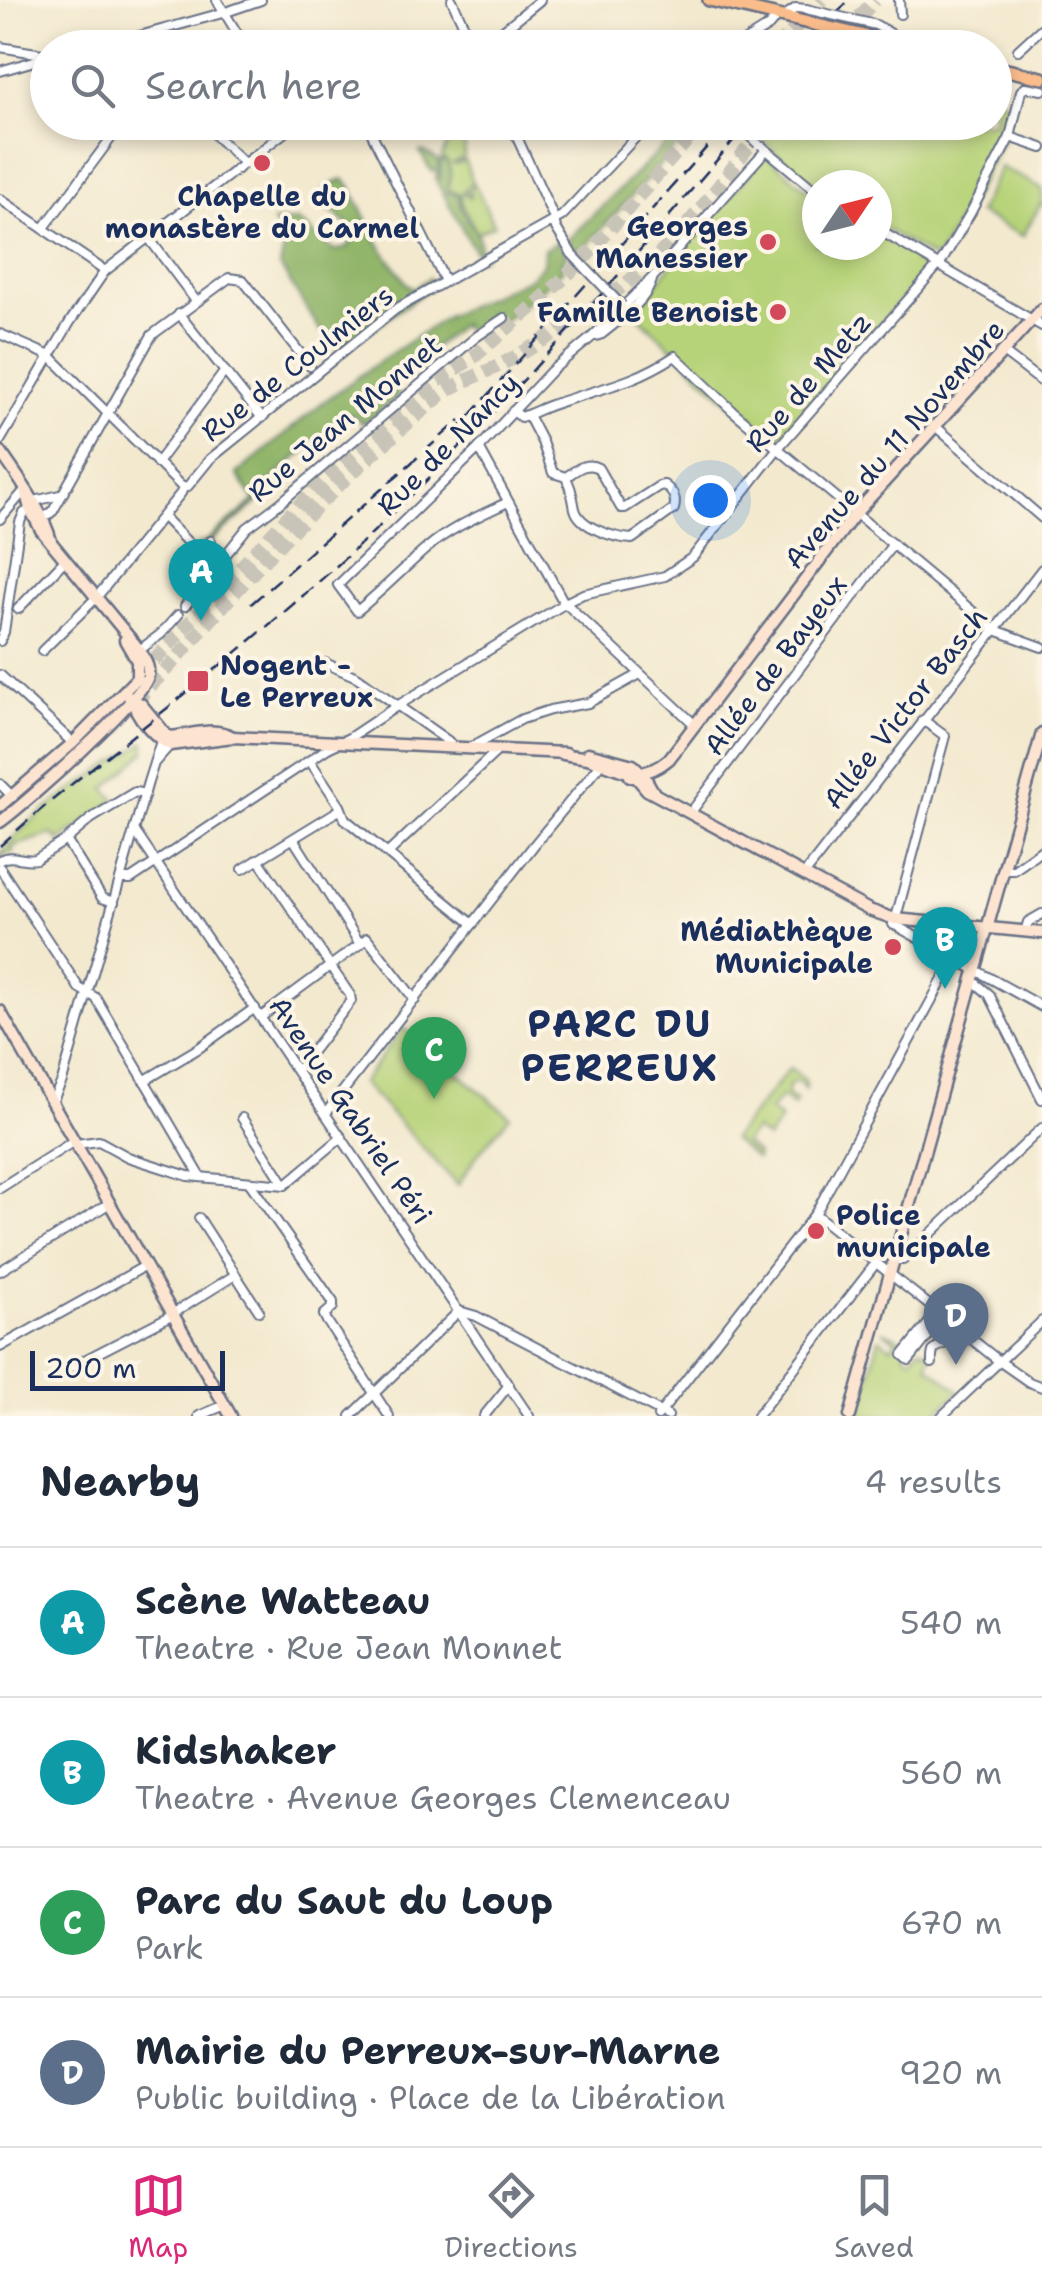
<!DOCTYPE html>
<meta charset="utf-8">
<style>
:root{--surface:#fff;--page:#f6f6f7;--text:#1f2937;--muted:#747a83;--line:#e0e1e3;--accent:#db2777}
body{margin:0;font-family:"Shantell Sans",sans-serif;background:var(--page);color:var(--text)}
.compass{position:absolute;left:802px;top:170px;width:90px;height:90px;border-radius:50%;background:var(--surface);box-shadow:0 5px 15px #0003;rotate:55deg}
.scale{position:absolute;left:30px;bottom:25px;width:195px;box-sizing:border-box;padding-left:10px;border:5px solid #1b2f5e;border-top:0;font-size:28px;line-height:35px;white-space:nowrap;color:#1b2f5e;-webkit-text-stroke:8px #fcf5e5;paint-order:stroke}
.you{position:absolute;left:710px;top:500px;width:35px;height:35px;margin:-25px;border:8px solid #fff;border-radius:50%;background:#1a73e8;box-shadow:0 0 0 15px #1a73e833}
.badge{display:grid;place-items:center;width:65px;height:65px;border-radius:50%;background:var(--accent);color:#fff;font-size:32px;font-weight:700}
.pin{position:absolute;translate:-50% -82px;filter:drop-shadow(0 2px 5px #0008)}
.pin::after{content:'';position:absolute;top:52px;width:35px;height:30px;background:inherit;clip-path:polygon(0 0,100% 0,50% 100%)}
.list{margin:0;padding:0;list-style:none}
h2{display:flex;justify-content:space-between;align-items:center;height:130px;margin:0;padding:0 40px;font-size:42px}
h2 small{font-size:32px;font-weight:400;color:var(--muted)}
.list li{display:grid;grid-template-columns:65px 1fr auto;gap:30px;align-items:center;box-sizing:border-box;height:150px;padding:0 40px;border-top:2px solid var(--line)}
.list b{display:block;font-size:38px;white-space:nowrap}
.list p{margin:0;font-size:32px;white-space:nowrap;color:var(--muted)}
.list em{font-size:32px;font-style:normal;color:var(--muted)}
.icon{flex:none;width:55px;height:55px;fill:none;stroke:currentColor;stroke-width:2;stroke-linecap:round;stroke-linejoin:round}
.map{position:relative;flex:none;width:1042px;height:1416px;overflow:hidden}
.search{position:absolute;background:var(--surface);box-shadow:0 5px 15px #0003;left:30px;right:30px;top:30px;height:110px;display:flex;align-items:center;gap:25px;box-sizing:border-box;padding:0 35px;border-radius:55px;color:var(--muted);font-size:38px}
.sheet{height:730px;background:var(--surface)}
nav{display:flex;justify-content:space-around;align-items:center;box-sizing:border-box;height:140px;border-top:2px solid var(--line);background:var(--surface);font-size:28px;color:var(--muted)}
nav a{display:grid;justify-items:center;gap:5px}
nav .on{color:var(--accent)}
.map>svg:first-child{display:block}
</style>
<div class="map">
<svg width="1042" height="1416" viewBox="0 0 1042 1416">
<rect width="100%" height="100%" fill="#fcf5e5"/>
<filter id="ink" filterUnits="userSpaceOnUse"><feTurbulence type="fractalNoise" baseFrequency=".01" numOctaves="2"/><feDisplacementMap in="SourceGraphic" scale="20" xChannelSelector="R" yChannelSelector="G"/><feConvolveMatrix kernelMatrix="1 2 1 2 8 2 1 2 1" color-interpolation-filters="sRGB"/></filter>
<filter id="wash" filterUnits="userSpaceOnUse"><feTurbulence type="fractalNoise" baseFrequency=".0048" numOctaves="4" result="noise"/><feDisplacementMap in="SourceGraphic" scale="40" xChannelSelector="R" yChannelSelector="G"/><feGaussianBlur stdDeviation="2.25" result="paint"/><feColorMatrix in="noise" values="0 0 0 0 0 0 0 0 0 0 0 0 0 0 0 0 0 1.4 0 .05"/><feComposite in="paint" operator="in"/></filter>
<g filter="url(#wash)">
<rect width="100%" height="100%" fill="#f3e9cf"/>
<g fill="#b7d379" stroke="#69816c" stroke-width="2.5">
<path d="M995,95L1009,107L1002,141L974,195L938,256L933,258L877,224V185H817V189L763,141L777,123L994,122Z"/>
<path d="M455,128L460,131L465,146L464,158L453,163L455,164L465,161L472,181L463,194H467L471,199L469,191L474,183L494,225L477,233L463,206L460,194L448,190C450,177 451,166 442,156Z"/>
<path d="M766,155L817,198V245H877V233L929,264V270L778,439L773,440L740,412L636,314V311L682,251Z"/>
<path d="M1000,167L1042,188V205H1040L1023,236L978,213Z"/>
<path d="M145,742V752L105,789L116,800L59,841L53,834L13,846V852L0,856C25,815 104,770 145,742Z"/>
<path d="M403,1028L510,1116L477,1155L458,1185L362,1083Z"/>
<path d="M790,1068L806,1081L804,1084L807,1087L805,1090L799,1082H792C788,1087 786,1090 788,1097L796,1101L793,1106L781,1097L770,1110L781,1120L767,1139L755,1130L744,1143L757,1154L756,1159L732,1139Z"/>
<path d="M883,1331L911,1343L904,1353L911,1359L920,1348L931,1353L928,1366L960,1391L933,1416H860L879,1338L891,1347L896,1341Z"/>
</g>
<g fill="#91b569" stroke="#567264" stroke-width="2.5">
<path d="M688,123H698L579,254L567,240Z"/>
<path d="M424,151L438,160L440,180L441,160L448,162L451,174L447,192L459,195L461,206L467,217L466,220C474,225 482,240 479,249L484,256L479,259L435,179L438,177L434,170L431,171L420,152Z"/>
<path d="M344,179L350,186L379,244L407,284L414,288L429,278L433,286L341,351L318,327L280,266L285,243L273,222L298,221L333,250H340L349,246L352,237V228L323,204L325,188Z"/>
<path d="M558,242L567,254L561,265L563,270L499,325L490,317L470,333L461,325L398,377L396,385L398,396L363,424L353,414L297,457L261,490L264,497L202,549L199,547L255,501L237,474L322,403L386,357L451,314L530,278L543,264L544,249Z"/>
</g>
</g>
<g filter="url(#ink)">
<g fill="none" stroke-linecap="round" stroke-linejoin="round">
<g stroke="#c8c4b8" stroke-width="14" stroke-dasharray="14 7" stroke-linecap="butt">
<path d="M776,48L822,0"/>
<path d="M831,48L875,0"/>
<path d="M140,676L291,513L362,445L438,381L475,356L545,296L584,259L703,122"/>
<path d="M135,701C179,659 217,611 258,567C314,506 376,449 440,396C457,383 475,377 494,368C533,349 580,317 616,291C678,247 721,182 767,122"/>
</g>
<g stroke="#677086" stroke-width="12">
<g id="street">
<path d="M217,0L246,48"/>
<path d="M452,0L474,48"/>
<path d="M899,0L900,14"/>
<path d="M783,17L796,8L806,9"/>
<path d="M0,47L48,55"/>
<path d="M96,48L226,12L261,0"/>
<path d="M481,48L540,0"/>
<path d="M734,48L769,26L777,16"/>
<path d="M1018,50L1042,28"/>
<path d="M0,71L48,57"/>
<path d="M201,122L244,163"/>
<path d="M366,122L445,281"/>
<path d="M510,122L553,216L556,228L572,254"/>
<path d="M1010,137L1042,148"/>
<path d="M763,147L817,192"/>
<path d="M0,199L105,271"/>
<path d="M44,228L123,122"/>
<path d="M877,229L1042,326"/>
<path d="M148,237L196,301"/>
<path d="M179,314L262,418"/>
<path d="M0,334L50,356L183,488"/>
<path d="M596,336L602,334C620,319 645,303 652,280"/>
<path d="M1003,352L1042,382"/>
<path d="M513,411L521,417C531,414 540,409 551,405C597,389 633,384 675,356L733,411L995,630L1042,647"/>
<path d="M528,415L542,442L553,473L566,477C573,492 572,495 575,509C580,528 615,538 632,539L674,509C677,498 673,492 664,485L659,486L625,508H621L598,468C586,461 576,470 566,477"/>
<path d="M935,426L1042,518"/>
<path d="M0,441L70,322L105,271L298,122"/>
<path d="M479,448L563,601L694,724"/>
<path d="M157,463L225,371"/>
<path d="M30,502L60,495"/>
<path d="M508,502C481,515 450,528 427,548C403,569 382,591 357,611L338,585L479,448L551,371L592,337L653,277L766,150"/>
<path d="M163,517L198,553L211,541"/>
<path d="M39,518L48,515L53,511L152,335L229,278L243,280L310,366"/>
<path d="M0,519L25,490"/>
<path d="M185,606L247,528L279,504L476,337L504,318"/>
<path d="M18,609L65,560"/>
<path d="M0,641L4,632L20,522L24,513L32,509"/>
<path d="M42,651L96,598L181,493L183,488L188,486L210,459L396,309L562,216L650,122"/>
<path d="M137,652L161,634L178,615"/>
<path d="M325,663L357,677L448,741L454,748"/>
<path d="M0,675L73,743"/>
<path d="M471,747L522,719L550,710L588,703L640,674"/>
<path d="M310,761L340,806L345,819L473,924"/>
<path d="M0,784L13,797"/>
<path d="M691,812L893,544"/>
<path d="M134,830L529,1416"/>
<path d="M66,840L102,898L114,902"/>
<path d="M388,853L497,751"/>
<path d="M258,859L350,995L351,1001L297,1071"/>
<path d="M0,860C12,853 23,862 36,859L66,840L92,818L135,792L145,794"/>
<path d="M0,868L79,988L96,998L201,1177"/>
<path d="M243,869L341,809"/>
<path d="M1003,870H1014L1042,850"/>
<path d="M804,875L1042,569"/>
<path d="M121,879H131L328,748L349,738L397,706L569,601L583,594L665,576L693,557L778,448L942,261L971,212L1010,137L1021,91L1026,87L1042,90"/>
<path d="M893,924L1042,1007"/>
<path d="M894,925L945,736L923,720"/>
<path d="M1025,932L1028,922L1042,914"/>
<path d="M360,944L367,938L415,1000"/>
<path d="M972,980L989,994L1042,1099"/>
<path d="M261,1017L360,944L294,840"/>
<path d="M144,1081L199,1048L255,1008"/>
<path d="M52,1102L62,1081L148,782L161,741L168,737L170,745L154,763"/>
<path d="M326,1113L534,845L603,761"/>
<path d="M242,1118L285,1185"/>
<path d="M76,1144L99,1141L128,1157L188,1176L285,1185L342,1137"/>
<path d="M249,1182L333,1302V1307L324,1315L327,1321L389,1416"/>
<path d="M0,1188L74,1141"/>
<path d="M815,1214L999,1361L1029,1382L1042,1387"/>
<path d="M199,1218L259,1311"/>
<path d="M892,1260H903L1042,1128"/>
<path d="M0,1271L110,1203"/>
<path d="M459,1311L476,1316L668,1416"/>
<path d="M937,1313L903,1355L909,1360L943,1317"/>
<path d="M0,1347L145,1266"/>
<path d="M932,1363C931,1343 939,1349 951,1340C954,1338 956,1333 959,1330"/>
<path d="M65,1370L166,1318L235,1275"/>
<path d="M199,1416L225,1405"/>
<path d="M351,1416L459,1311"/>
<path d="M484,1416L509,1385"/>
<path d="M658,1416L815,1214L954,959"/>
<path d="M757,1416L876,1263"/>
<path d="M942,1416L1042,1321"/>
</g>
</g>
<g stroke="#677086" stroke-width="15">
<g id="secondary">
<path d="M0,451C18,477 43,511 51,541"/>
<path d="M129,697L141,704L168,737C191,736 212,725 233,737"/>
<path d="M132,699C136,716 154,737 170,745L233,737L566,753"/>
<path d="M588,753L633,765L643,774L654,793"/>
<path d="M563,754C571,756 579,756 587,758C620,767 637,786 669,759L855,514L1042,309"/>
<path d="M630,776L637,778L647,790L869,910L895,919L1042,933"/>
<path d="M0,806L73,743L137,678V661L125,640"/>
<path d="M0,822C23,806 146,696 148,676C150,663 141,652 133,642L41,530L30,509L25,490"/>
<path d="M0,1011L231,1416"/>
<path d="M850,1416L1042,733"/>
</g>
</g>
<g stroke="#677086" stroke-width="16">
<g id="primary">
<path d="M709,0L796,20"/>
<path d="M856,34L912,48"/>
<path d="M994,67L1042,78"/>
</g>
</g>
<use href="#street" stroke="#fff" stroke-width="8"/>
<use href="#secondary" stroke="#fde4d1" stroke-width="10"/>
<use href="#primary" stroke="#fabc8b" stroke-width="11"/>
<g stroke="#1b2f5e" stroke-width="2.5" stroke-dasharray="15 8" stroke-linecap="butt">
<path d="M805,48L849,0"/>
<path d="M454,434L729,122"/>
<path d="M251,604L460,420"/>
<path d="M0,846C46,803 96,765 146,725C209,675 272,624 332,570C484,433 617,279 749,122"/>
</g>
<g stroke="#677086" stroke-width="12" stroke-linecap="butt">
<g id="street-bridge">
<path d="M806,9L876,25L893,35"/>
<path d="M735,122L758,144"/>
<path d="M572,254L622,306"/>
</g>
</g>
<g stroke="#677086" stroke-width="16" stroke-linecap="butt">
<path id="primary-bridge" d="M796,20L856,34"/>
</g>
<use href="#street-bridge" stroke="#fff" stroke-width="8"/>
<use href="#primary-bridge" stroke="#fabc8b" stroke-width="11"/>
</g>
</g>
<g fill="#d1495b" stroke="#fcf5e5" stroke-width="4">
<circle cx="262" cy="163" r="10"/>
<circle cx="768" cy="242" r="10"/>
<circle cx="778" cy="312" r="10"/>
<rect x="186" y="669" width="24" height="24" rx="5"/>
<circle cx="893" cy="947" r="10"/>
<circle cx="816" cy="1231" r="10"/>
</g>
<g text-anchor="middle" stroke-width="8" stroke-linejoin="round" paint-order="stroke">
<g font-size="28" font-weight="bold" fill="#1b2f5e" stroke="#fcf5e5" text-anchor="end">
<text x="262" y="206" text-anchor="middle">Chapelle du<tspan x="262" dy="32">monastère du Carmel</tspan></text>
<text x="748" y="236">Georges<tspan x="748" dy="32">Manessier</tspan></text>
<text x="758" y="322">Famille Benoist</text>
<text x="220" y="675" text-anchor="start">Nogent -<tspan x="220" dy="32">Le Perreux</tspan></text>
<text x="873" y="941">Médiathèque<tspan x="873" dy="32">Municipale</tspan></text>
<text x="836" y="1225" text-anchor="start">Police<tspan x="836" dy="32">municipale</tspan></text>
</g>
<g font-size="28" fill="#1b2f5e" stroke="#fcf5e5">
<text transform="translate(297 363) rotate(-38)" y="10">Rue de Coulmiers</text>
<text transform="translate(808 382) rotate(-49)" y="10">Rue de Metz</text>
<text transform="translate(345 418) rotate(-40)" y="10">Rue Jean Monnet</text>
<text transform="translate(448 444) rotate(-45)" y="10">Rue de Nancy</text>
<text transform="translate(894 444) rotate(-49)" y="10">Avenue du 11 Novembre</text>
<text transform="translate(775 665) rotate(-53)" y="10">Allée de Bayeux</text>
<text transform="translate(905 708) rotate(-52)" y="10">Allée Victor Basch</text>
<text transform="translate(351 1110) rotate(56)" y="10">Avenue Gabriel Péri</text>
</g>
<g font-size="38" font-weight="bold" letter-spacing="2.5" fill="#1b2f5e" stroke="#fcf5e5">
<text x="620" y="1037">PARC DU<tspan x="620" dy="44">PERREUX</tspan></text>
</g>
</g>
</svg>
<svg class="compass" viewBox="-18 -18 36 36"><path d="M0-13l5 13h-10z" fill="#e53935"/><path d="M0 13l5-13h-10z" fill="#747a83"/></svg>
<div class="scale">200 m</div>
<div class="you"></div>
<div class="pin badge" style="left:201px;top:621px;background:#0f9aa8">A</div>
<div class="pin badge" style="left:945px;top:989px;background:#0f9aa8">B</div>
<div class="pin badge" style="left:434px;top:1099px;background:#2e9e5b">C</div>
<div class="pin badge" style="left:956px;top:1365px;background:#5c6f8a">D</div>
<div class="search"><svg class="icon" aria-label="search" viewBox="0 0 24 24"><circle cx="10" cy="10" r="6"/><path d="M15 15l6 6"/></svg>Search here</div>
</div>
<section class="sheet">
<h2>Nearby<small>4 results</small></h2>
<ul class="list">
<li><span class="badge" style="background:#0f9aa8">A</span><div><b>Scène Watteau</b><p>Theatre · Rue Jean Monnet</p></div><em>540 m</em></li>
<li><span class="badge" style="background:#0f9aa8">B</span><div><b>Kidshaker</b><p>Theatre · Avenue Georges Clemenceau</p></div><em>560 m</em></li>
<li><span class="badge" style="background:#2e9e5b">C</span><div><b>Parc du Saut du Loup</b><p>Park</p></div><em>670 m</em></li>
<li><span class="badge" style="background:#5c6f8a">D</span><div><b>Mairie du Perreux-sur-Marne</b><p>Public building · Place de la Libération</p></div><em>920 m</em></li>
</ul>
</section>
<nav>
<a class="on"><svg class="icon" aria-label="map" viewBox="0 0 24 24"><path d="M3 6l6-2 6 2 6-2v14l-6 2-6-2-6 2zM9 4v14M15 6v14"/></svg>Map</a>
<a><svg class="icon" aria-label="directions" viewBox="0 0 24 24"><path d="M12 3l9 9-9 9-9-9zM9 14v-3h6M13 9l2 2-2 2"/></svg>Directions</a>
<a><svg class="icon" aria-label="saved" viewBox="0 0 24 24"><path d="M7 4h10v16l-5-4-5 4z"/></svg>Saved</a>
</nav>
